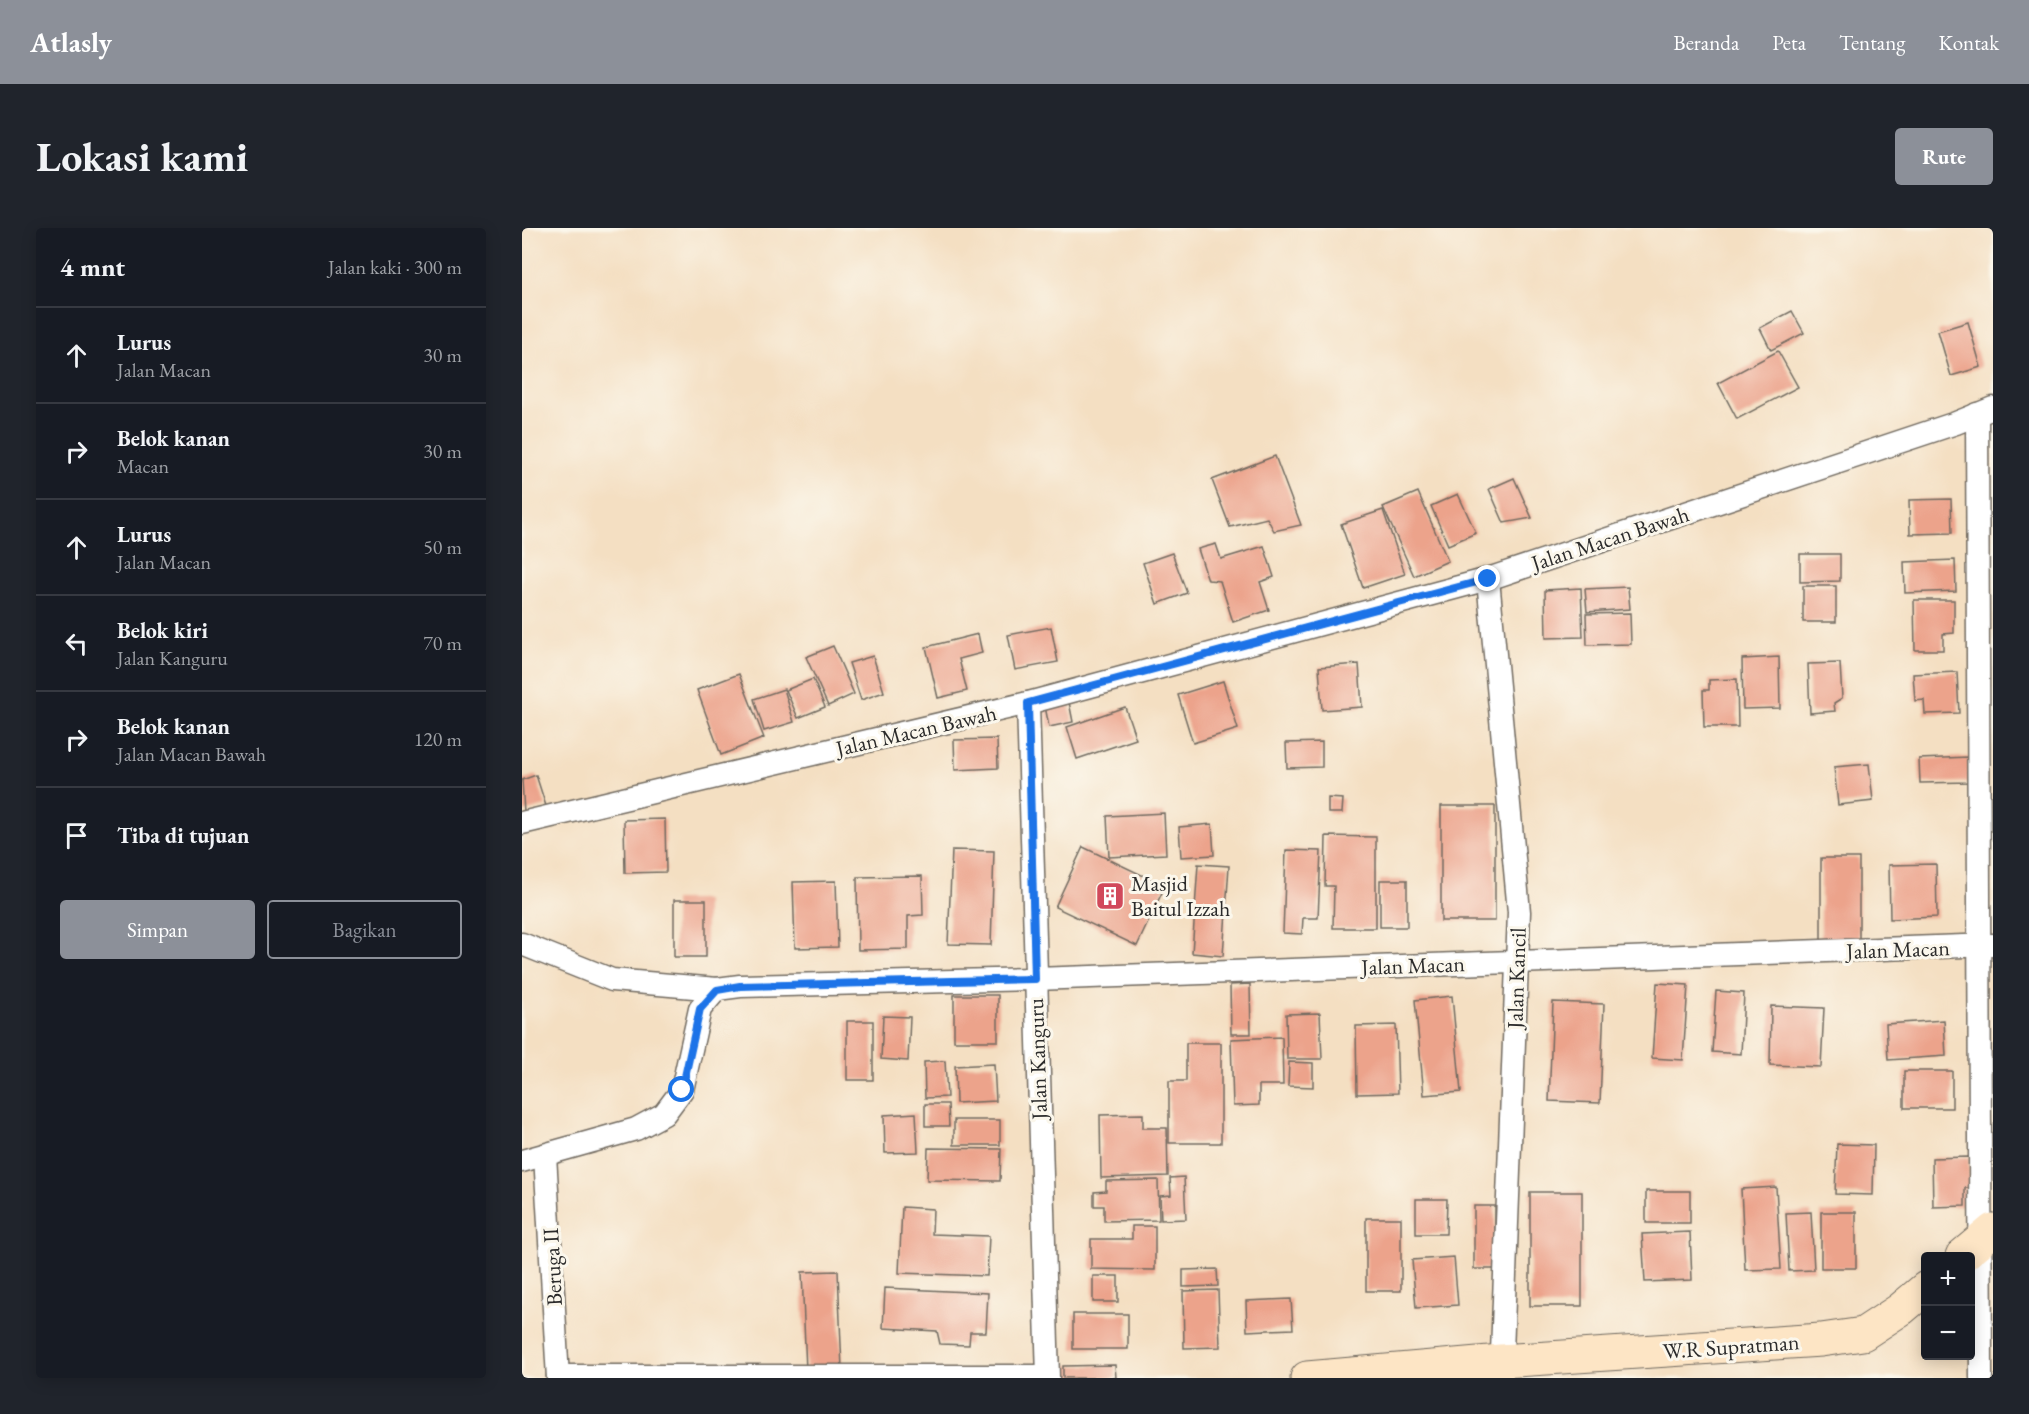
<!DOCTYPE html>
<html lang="id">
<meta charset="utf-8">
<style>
:root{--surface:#171b24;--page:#20242c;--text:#f1f3f6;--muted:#9ea1a6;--line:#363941;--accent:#8c9099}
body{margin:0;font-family:"EB Garamond",serif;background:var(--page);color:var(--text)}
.controls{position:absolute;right:18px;bottom:18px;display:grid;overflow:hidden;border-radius:6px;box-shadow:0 3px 15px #0003}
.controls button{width:54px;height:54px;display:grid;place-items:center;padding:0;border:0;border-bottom:2px solid var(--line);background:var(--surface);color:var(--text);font:30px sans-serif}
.stop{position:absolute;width:18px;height:18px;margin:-14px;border:4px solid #1a73e8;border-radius:50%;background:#fff}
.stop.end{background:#1a73e8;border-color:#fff;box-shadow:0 2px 6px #0008}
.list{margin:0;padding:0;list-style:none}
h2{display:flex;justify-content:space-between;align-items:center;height:78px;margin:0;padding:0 24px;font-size:26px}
h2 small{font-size:20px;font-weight:400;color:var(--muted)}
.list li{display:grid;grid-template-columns:39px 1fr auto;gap:18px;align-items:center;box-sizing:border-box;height:96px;padding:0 24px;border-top:2px solid var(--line)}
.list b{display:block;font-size:22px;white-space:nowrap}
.list p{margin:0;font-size:20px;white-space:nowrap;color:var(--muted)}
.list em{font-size:20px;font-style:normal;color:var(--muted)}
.actions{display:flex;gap:12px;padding:18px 24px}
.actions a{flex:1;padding:14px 0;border:2px solid var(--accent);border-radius:6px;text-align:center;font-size:21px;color:var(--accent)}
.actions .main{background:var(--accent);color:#fff}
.icon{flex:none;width:33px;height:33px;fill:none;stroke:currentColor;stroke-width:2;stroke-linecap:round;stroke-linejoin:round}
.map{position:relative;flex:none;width:1471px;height:1150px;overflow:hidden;border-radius:6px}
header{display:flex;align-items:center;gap:36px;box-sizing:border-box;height:84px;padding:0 30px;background:var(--accent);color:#fff}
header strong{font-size:28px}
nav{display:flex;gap:33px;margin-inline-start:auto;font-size:21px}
.intro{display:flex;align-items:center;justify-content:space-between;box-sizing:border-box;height:144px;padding:0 36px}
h1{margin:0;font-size:42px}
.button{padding:15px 27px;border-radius:6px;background:var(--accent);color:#fff;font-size:21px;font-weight:700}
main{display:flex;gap:36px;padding:0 36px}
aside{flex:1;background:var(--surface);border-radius:6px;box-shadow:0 3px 15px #0003}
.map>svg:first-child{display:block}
</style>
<header>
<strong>Atlasly</strong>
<nav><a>Beranda</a><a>Peta</a><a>Tentang</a><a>Kontak</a></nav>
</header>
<div class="intro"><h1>Lokasi kami</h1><a class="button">Rute</a></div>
<main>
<aside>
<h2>4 mnt<small>Jalan kaki · 300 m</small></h2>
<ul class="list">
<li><svg class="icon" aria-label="ahead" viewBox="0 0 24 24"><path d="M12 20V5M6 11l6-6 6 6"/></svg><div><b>Lurus</b><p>Jalan Macan</p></div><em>30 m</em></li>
<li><svg class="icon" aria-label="right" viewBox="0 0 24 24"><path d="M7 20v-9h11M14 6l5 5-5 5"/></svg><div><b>Belok kanan</b><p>Macan</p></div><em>30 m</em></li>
<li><svg class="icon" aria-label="ahead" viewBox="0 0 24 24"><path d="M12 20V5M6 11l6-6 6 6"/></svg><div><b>Lurus</b><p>Jalan Macan</p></div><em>50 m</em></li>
<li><svg class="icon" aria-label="left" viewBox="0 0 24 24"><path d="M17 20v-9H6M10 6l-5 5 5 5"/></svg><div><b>Belok kiri</b><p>Jalan Kanguru</p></div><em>70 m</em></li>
<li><svg class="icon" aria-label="right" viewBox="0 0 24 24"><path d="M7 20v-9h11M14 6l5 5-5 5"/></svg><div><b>Belok kanan</b><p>Jalan Macan Bawah</p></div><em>120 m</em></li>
<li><svg class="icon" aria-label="arrive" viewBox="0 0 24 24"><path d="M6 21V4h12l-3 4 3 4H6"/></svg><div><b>Tiba di tujuan</b></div></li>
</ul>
<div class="actions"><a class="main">Simpan</a><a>Bagikan</a></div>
</aside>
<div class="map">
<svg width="1471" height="1150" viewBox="0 0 1471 1150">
<rect width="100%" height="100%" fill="#fbf7ec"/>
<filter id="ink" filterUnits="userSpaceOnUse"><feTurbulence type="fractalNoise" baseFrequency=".0167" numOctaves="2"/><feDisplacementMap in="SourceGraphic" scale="12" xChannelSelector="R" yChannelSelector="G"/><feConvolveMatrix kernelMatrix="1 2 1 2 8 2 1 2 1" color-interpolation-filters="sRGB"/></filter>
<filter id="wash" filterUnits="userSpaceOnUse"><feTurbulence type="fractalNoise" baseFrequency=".008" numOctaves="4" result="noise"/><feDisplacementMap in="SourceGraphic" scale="24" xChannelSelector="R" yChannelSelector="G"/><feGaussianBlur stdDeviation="1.35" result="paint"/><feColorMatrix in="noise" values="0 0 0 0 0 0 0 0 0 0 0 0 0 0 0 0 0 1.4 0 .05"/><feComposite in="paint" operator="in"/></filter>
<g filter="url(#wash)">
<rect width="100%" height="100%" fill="#f4dfc2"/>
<g id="blocks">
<g fill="#eca38b">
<path d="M1270,83L1282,105L1249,122L1238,100Z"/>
<path d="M1446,94L1459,139L1429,148L1416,103Z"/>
<path d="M1256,123L1276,159L1215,191L1196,155Z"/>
<path d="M753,228L779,297L752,303L745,290L708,299L690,252Z"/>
<path d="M992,250L1010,290L982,295L967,261Z"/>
<path d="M896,264L926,333L892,348L861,279Z"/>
<path d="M936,266L954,305L926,317L909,278Z"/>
<path d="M1429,271L1430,305L1388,306L1387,272Z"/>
<path d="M861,282L883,346L841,360L819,296Z"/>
<path d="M694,316L699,331L742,318L752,349L738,354L747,382L711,394L698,353L686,352L676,321Z"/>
<path d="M650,325L665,365L635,376L621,335Z"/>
<path d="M1278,326H1318V353L1278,354Z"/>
<path d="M1433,332L1434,363L1383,365L1382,334Z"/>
<rect x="1281" y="358" width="33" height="36"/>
<path d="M1106,359L1108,381L1065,384L1063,361Z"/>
<path d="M1059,360L1061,409L1024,410L1023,362Z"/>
<path d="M1392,372H1432V405L1421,406V422H1393Z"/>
<path d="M1108,385L1109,416L1065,417L1064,386Z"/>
<path d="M529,399L536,434L493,442L486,407Z"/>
<path d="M456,406L460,425L437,431L445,463L416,470L404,419Z"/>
<path d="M311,418L332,466L306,478L284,429Z"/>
<path d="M351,428L362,464L339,472L327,435Z"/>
<path d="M1257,429L1258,480L1221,481L1220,431Z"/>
<path d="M1318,435L1320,470L1312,475L1313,483L1288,485L1286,436Z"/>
<path d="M837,436L840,479L800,482L797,439Z"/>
<path d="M1435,444L1437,485L1403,486L1402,472L1393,473L1391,446Z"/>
<path d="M217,446L242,510L199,527L175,462Z"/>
<path d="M291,451L303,479L276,490L264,462Z"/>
<path d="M1215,451L1216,499H1182L1181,462H1187V452Z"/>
<path d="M701,453L716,501L671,515L656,467Z"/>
<path d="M262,461L272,494L242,503L232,471Z"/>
<path d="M547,474L551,494L527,499L523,478Z"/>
<path d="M603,479L614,511L555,531L545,499Z"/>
<path d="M475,511L476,540L433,542L432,512Z"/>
<path d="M800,514V539L765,540L764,515Z"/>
<path d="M1447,529L1448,554L1398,555L1397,531Z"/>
<path d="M1347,536L1351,573L1316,577L1312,539Z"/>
<path d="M14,547L24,578L2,584L0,552Z"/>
<path d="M806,570L821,571L820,585H806Z"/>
<rect x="919" y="578" width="54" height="115"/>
<path d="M642,585L644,626L587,629L585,588Z"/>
<path d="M143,591L144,644L103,645L102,592Z"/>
<path d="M690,596L692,627L659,629L657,599Z"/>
<path d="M804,608L854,609V700H811L812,658H803Z"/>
<path d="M561,619L643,658L615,718L533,679Z"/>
<path d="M430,622L472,623L469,717L426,716Z"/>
<path d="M764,622L799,623L796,690H781L780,706L761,705Z"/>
<rect x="1299" y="630" width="38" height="82"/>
<path d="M676,636L707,638L701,728L670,725Z"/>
<path d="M1414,636L1415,689L1368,691L1367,637Z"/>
<path d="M400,648L401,687L386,688V721L336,722L335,649Z"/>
<rect x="858" y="652" width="27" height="47"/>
<path d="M314,653L316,719L273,720L271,654Z"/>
<rect x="152" y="672" width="32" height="57"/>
<path d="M1135,755L1166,757L1161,832L1130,830Z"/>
<path d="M728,756L729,806H709L708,757Z"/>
<path d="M1194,763L1222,765L1219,826L1190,824Z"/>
<rect x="432" y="767" width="44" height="46"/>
<path d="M930,768L939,864L902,867L893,772Z"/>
<path d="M1031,774L1082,776L1078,875L1027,873Z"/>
<path d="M1249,778L1302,780L1299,839L1248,837Z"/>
<path d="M798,785L800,831H765L764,786Z"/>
<path d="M361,788L388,789L386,833L359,831Z"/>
<path d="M1422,792L1424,828L1366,832L1364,796Z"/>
<rect x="325" y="793" width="26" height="59"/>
<path d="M874,797L876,865L835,866L834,798Z"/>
<path d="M760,809L761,857H737V877L711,878L709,811Z"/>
<path d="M664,815H699V915H647V853H664Z"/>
<path d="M423,833L425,869L403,870L402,834Z"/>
<path d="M767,834L791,835V859L766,858Z"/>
<path d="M472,836L474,873L434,875L433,838Z"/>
<rect x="1382" y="843" width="48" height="37"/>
<path d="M403,876H426L427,898H403Z"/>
<path d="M394,885L396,924L363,925L362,887Z"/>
<path d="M621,886V900H645L646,948L579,950L578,887Z"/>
<rect x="432" y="892" width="46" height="25"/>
<path d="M1315,916L1352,917L1351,967L1313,966Z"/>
<path d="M406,920L479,921L478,953L405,952Z"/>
<path d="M1447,929L1448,960H1443V978L1411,979L1410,930Z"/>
<path d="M662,949L664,991L639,992L638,968L649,967L648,950Z"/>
<path d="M636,952L637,992L582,993V978H572V964L584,963V953Z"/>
<path d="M1254,959L1259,1041L1223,1042L1219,961Z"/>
<rect x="1124" y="963" width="44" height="32"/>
<rect x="1008" y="964" width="52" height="114"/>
<path d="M894,971H925L924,1006H894Z"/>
<rect x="952" y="978" width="21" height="63"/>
<path d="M380,979L411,981L410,1006L467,1008L465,1048L377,1045Z"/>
<path d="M1289,984L1292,1042L1267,1043L1264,985Z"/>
<rect x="1299" y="984" width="35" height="56"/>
<rect x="844" y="990" width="35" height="73"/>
<path d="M610,998H633V1042L569,1041V1011H610Z"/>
<path d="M1168,1004L1170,1052L1123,1054L1120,1006Z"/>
<path d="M932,1029L936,1077L894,1080L890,1032Z"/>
<path d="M695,1041L696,1058L661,1059V1042Z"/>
<path d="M316,1043L320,1142L284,1143L280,1044Z"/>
<rect x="571" y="1048" width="25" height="26"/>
<path d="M363,1060L466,1065L464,1104H448L447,1117L418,1116L415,1103L361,1100Z"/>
<path d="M696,1062L698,1119L662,1120L661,1063Z"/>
<path d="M769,1071L771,1101L725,1103L724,1073Z"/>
<rect x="551" y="1086" width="55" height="35"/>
<path d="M593,1137L594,1150H541V1138Z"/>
</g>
</g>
</g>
<g filter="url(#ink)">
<use href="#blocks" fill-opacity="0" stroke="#716a60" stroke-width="1.5"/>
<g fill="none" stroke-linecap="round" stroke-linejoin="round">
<g stroke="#716a60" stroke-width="25">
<g id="street">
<path d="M1455,186L1459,1150"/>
<path d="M966,351L997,684L979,1150"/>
<path d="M506,475L526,1150"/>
<path d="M0,595L506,475L966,351L1434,195L1471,180"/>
<path d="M0,716L90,752L195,761L218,758L513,751L1471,717"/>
<path d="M23,927L36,1150"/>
<path d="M0,933L114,901L142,886L160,862L178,781L195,761"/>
<path d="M36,1148H525"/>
</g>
</g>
<g stroke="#716a60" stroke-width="35">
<g id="secondary">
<path d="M1440,1028L1471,1002"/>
<path d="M785,1150L979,1133L1299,1112L1341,1106L1379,1081L1404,1060"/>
</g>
</g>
<use href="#street" stroke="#fff" stroke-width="22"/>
<use href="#secondary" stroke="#fde5c5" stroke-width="33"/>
</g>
</g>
<g fill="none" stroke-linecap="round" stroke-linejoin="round" filter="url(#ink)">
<path stroke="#1a73e8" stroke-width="8" d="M160,862L178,781L195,762L218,758L513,751L506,475L966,351"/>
</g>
<defs>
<g id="building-square" transform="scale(1.5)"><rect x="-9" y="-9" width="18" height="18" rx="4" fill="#d1495b" stroke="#fbf7ec"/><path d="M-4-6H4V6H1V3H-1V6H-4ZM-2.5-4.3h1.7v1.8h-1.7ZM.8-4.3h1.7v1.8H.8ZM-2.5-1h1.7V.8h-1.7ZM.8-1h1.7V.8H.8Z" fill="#fff"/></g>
</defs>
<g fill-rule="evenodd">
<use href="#building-square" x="588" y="668"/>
</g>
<g text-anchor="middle" stroke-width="6" stroke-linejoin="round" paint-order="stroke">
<g font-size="22" fill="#2b2b2b" stroke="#fbf7ec">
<text transform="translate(1088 310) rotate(-18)" y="8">Jalan Macan Bawah</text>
<text transform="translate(394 502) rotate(-13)" y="8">Jalan Macan Bawah</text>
<text transform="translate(1376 721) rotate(-2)" y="8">Jalan Macan</text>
<text transform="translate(891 737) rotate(-2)" y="8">Jalan Macan</text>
<text transform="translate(994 750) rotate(-88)" y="8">Jalan Kancil</text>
<text transform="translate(515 831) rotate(-92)" y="8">Jalan Kanguru</text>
<text transform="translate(30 1039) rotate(-93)" y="8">Beruga II</text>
<text transform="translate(1209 1118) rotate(-4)" y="8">W.R Supratman</text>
</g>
<g font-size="22" fill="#2b2b2b" stroke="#fbf7ec" text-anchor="start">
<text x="609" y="663">Masjid<tspan x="609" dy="25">Baitul Izzah</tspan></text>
</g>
</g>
</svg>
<div class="controls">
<button>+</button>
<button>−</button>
</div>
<div class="stop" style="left:160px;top:862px"></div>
<div class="stop end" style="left:966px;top:351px"></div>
</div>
</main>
